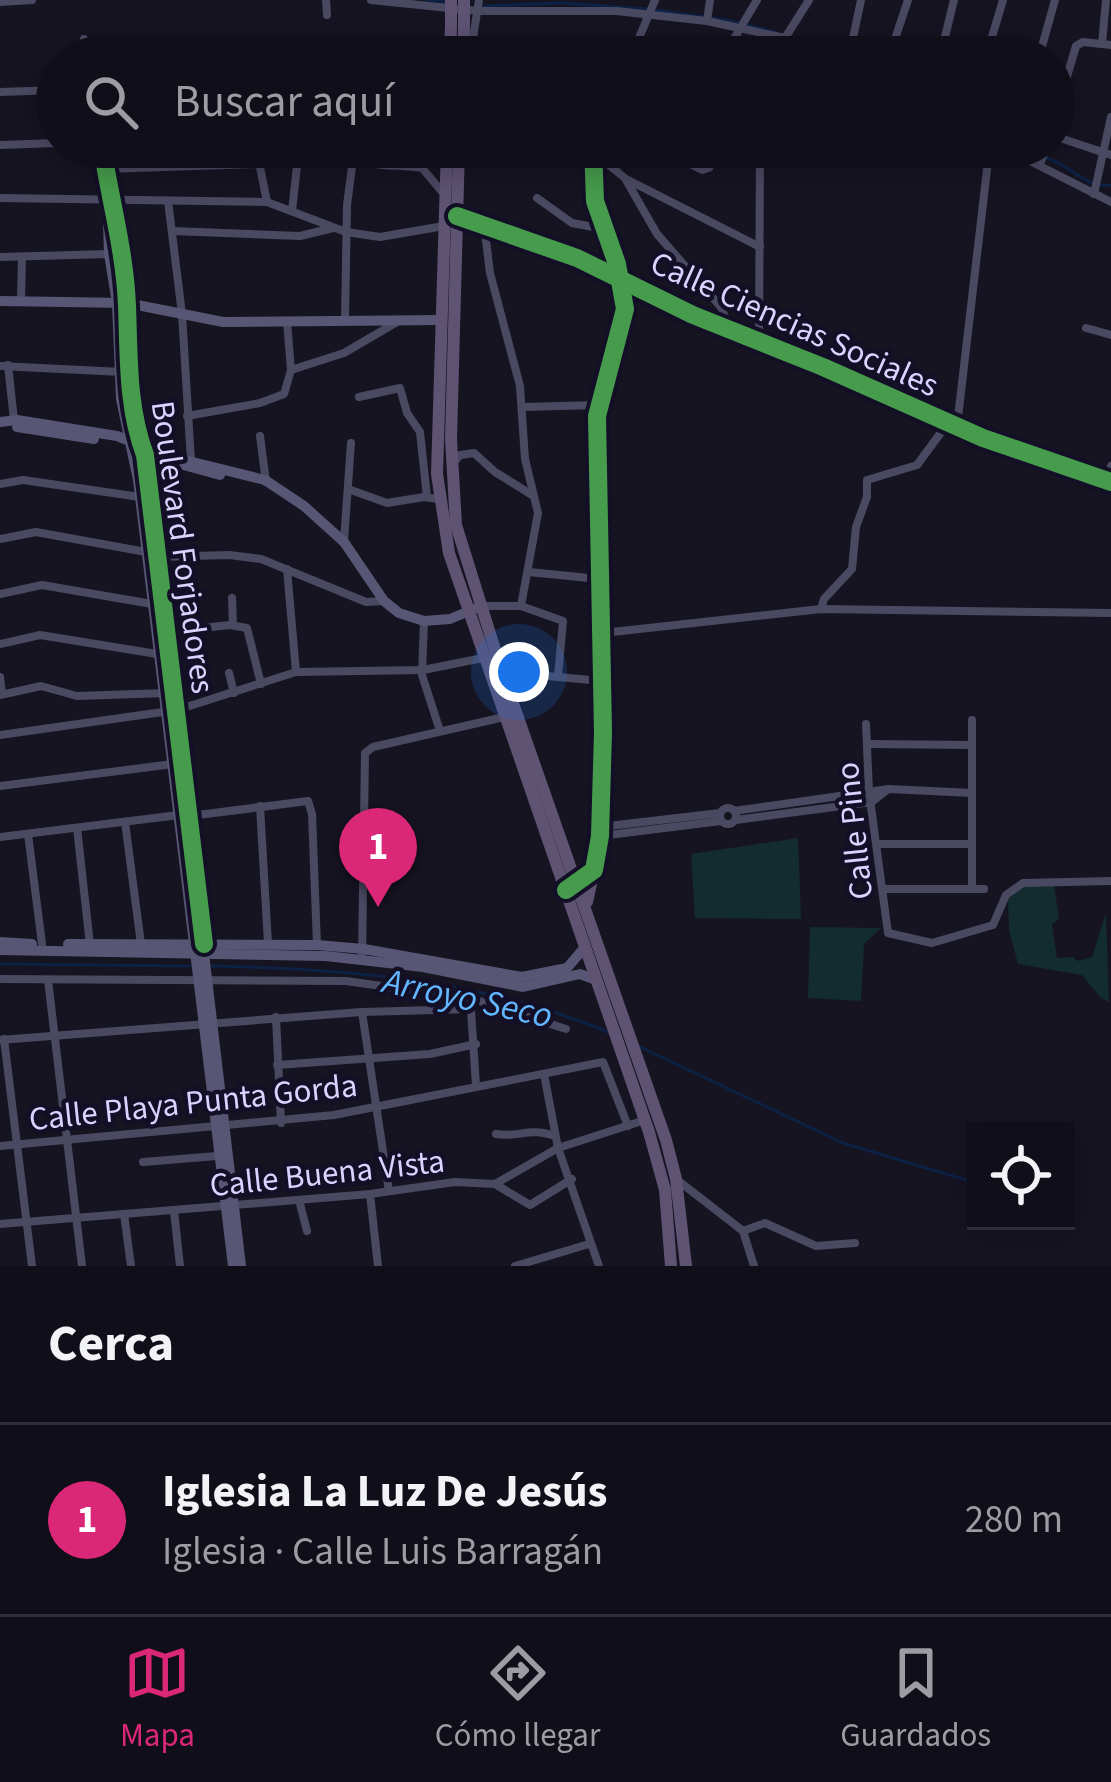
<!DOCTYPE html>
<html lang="es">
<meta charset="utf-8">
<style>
:root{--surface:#100f19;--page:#191822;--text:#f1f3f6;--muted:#9c9ca2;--line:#302f38;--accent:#db2777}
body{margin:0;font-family:"Source Sans 3",sans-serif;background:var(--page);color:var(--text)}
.controls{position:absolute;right:36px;bottom:36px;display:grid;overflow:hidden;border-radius:0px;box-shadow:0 6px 30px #0003}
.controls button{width:108px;height:108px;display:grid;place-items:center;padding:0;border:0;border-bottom:3px solid var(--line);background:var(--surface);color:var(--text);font:60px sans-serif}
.you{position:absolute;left:519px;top:672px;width:42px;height:42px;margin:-30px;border:9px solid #fff;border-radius:50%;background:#1a73e8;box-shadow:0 0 0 18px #1a73e833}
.badge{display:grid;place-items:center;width:78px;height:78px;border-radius:50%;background:var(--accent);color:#fff;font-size:39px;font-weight:700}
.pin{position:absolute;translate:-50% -99px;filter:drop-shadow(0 3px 6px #0008)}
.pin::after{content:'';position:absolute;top:63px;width:42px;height:36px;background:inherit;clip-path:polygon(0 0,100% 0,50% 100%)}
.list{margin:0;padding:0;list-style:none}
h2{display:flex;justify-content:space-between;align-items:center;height:156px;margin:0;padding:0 48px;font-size:51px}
h2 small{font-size:39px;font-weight:400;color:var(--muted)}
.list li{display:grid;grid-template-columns:78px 1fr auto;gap:36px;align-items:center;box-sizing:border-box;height:192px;padding:0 48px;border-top:3px solid var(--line)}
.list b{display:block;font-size:45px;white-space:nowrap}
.list p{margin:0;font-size:39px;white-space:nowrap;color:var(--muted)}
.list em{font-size:39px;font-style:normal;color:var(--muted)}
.icon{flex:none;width:66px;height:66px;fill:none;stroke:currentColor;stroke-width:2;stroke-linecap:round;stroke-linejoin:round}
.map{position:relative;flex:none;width:1111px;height:1266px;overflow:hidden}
.search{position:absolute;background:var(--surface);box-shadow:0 6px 30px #0003;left:36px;right:36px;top:36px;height:132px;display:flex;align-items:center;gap:30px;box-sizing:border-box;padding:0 42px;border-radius:66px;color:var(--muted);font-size:45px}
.sheet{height:348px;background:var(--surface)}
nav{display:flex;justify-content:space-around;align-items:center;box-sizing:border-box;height:168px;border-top:3px solid var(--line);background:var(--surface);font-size:33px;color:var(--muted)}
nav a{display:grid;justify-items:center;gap:6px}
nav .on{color:var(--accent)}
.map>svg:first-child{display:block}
</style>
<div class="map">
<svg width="1111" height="1266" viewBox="0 0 1111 1266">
<rect width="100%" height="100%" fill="#161421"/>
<g fill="#132c2d">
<path d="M798,838L801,919L695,918L691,854Z"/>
<path d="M1054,884L1059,919L1052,924L1057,958L1073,957L1077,961L1092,957L1106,913L1109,1002L1100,997L1082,975L1018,964L1009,930L1008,899L1023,887Z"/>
<path d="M810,927L881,928L864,944L861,1001L808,998Z"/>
</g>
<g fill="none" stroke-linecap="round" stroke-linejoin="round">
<g stroke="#0d2144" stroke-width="3">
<path d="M427,0L449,2"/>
<path d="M482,6L562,3L647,9"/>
<path d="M656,10L727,20L776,32"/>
<path d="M825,48L845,55"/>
<path d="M991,156C1010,153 1030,152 1049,159C1071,166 1088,189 1111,185"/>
<path d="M0,964L190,966"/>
<path d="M212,966C348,969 480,979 608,1032"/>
<path d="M638,1046L843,1143L976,1183"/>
</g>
<g stroke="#4a4962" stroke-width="8">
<path d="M326,0L327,15"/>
<path d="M371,0L478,11H616L707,21L785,38L838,57"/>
<path d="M0,2L32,0"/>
<path d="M707,21L710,0"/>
<path d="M785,38L809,0"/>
<path d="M84,39L88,57"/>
<path d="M1102,44L1106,0"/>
<path d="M397,57L429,48L437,57"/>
<path d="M470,57L479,0"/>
<path d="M631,57L655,0"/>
<path d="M731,57L732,42L757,0"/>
<path d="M849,57L861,0"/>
<path d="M889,57L908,0"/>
<path d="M940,57L954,0"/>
<path d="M986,57L1003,0"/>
<path d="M1039,57L1055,0"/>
<path d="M0,92L57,90"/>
<path d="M1054,121L1076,46L1083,42L1111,45"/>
<path d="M1054,136L1111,155"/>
<path d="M0,145L57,143"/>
<path d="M102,147L108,187"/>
<path d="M256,147L267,202"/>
<path d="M343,147C367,171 391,163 422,168L444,194"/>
<path d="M587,147L626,179L760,247"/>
<path d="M658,147L702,170L709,168L720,147"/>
<path d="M988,161L1028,160L1111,202"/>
<path d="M1040,164L1047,147"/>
<path d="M105,169L259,164"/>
<path d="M626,180L657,234L721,307L729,328"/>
<path d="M1094,194L1111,117"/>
<path d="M0,198L267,202L346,232L380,237L444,226"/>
<path d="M537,198L572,223L604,229"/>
<path d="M168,201L182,314L191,461"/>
<path d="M292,211L298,157"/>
<path d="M458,217L577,258L693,315L823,367L983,438L1111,482"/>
<path d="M484,224L490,273L520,386L525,459L538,513L521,606"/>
<path d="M173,231L300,236L333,228"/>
<path d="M0,257L109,254"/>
<path d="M21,300L22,257"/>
<path d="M345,320L347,205L353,159"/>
<path d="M1086,328L1111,335"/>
<path d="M759,341L760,147"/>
<path d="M8,365L14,420"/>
<path d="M0,366L122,372"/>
<path d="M291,370L344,353L397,322"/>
<path d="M359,397L400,388L407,413L420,432L427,497"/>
<path d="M523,407L598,405"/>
<path d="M187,416L260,403L284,394L291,370L287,322"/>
<path d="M957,426L988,161L978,147"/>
<path d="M260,436L266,482"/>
<path d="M453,463L460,455L474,453L495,472L532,495"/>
<path d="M1105,480L1111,466"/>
<path d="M0,484L23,480L140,497"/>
<path d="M351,490L387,503L424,497L438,499"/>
<path d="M0,539L36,532L146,552"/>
<path d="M344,541L351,443"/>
<path d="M158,557L229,555L261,559L366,602L384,601"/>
<path d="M287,569L296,672"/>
<path d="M529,572L599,579"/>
<path d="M0,594L42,585L152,604"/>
<path d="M232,598L233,625"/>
<path d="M482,606H521L563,621L558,676"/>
<path d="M821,609L824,599L852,569L856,527L867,497V480L917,465L948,423"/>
<path d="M424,621L422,675L440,731"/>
<path d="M166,632L230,625L247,628L261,684"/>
<path d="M603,633L821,609L1111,613"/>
<path d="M0,644L40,635L157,654"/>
<path d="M502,672L602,681"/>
<path d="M229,673L234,693"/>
<path d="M0,677L2,694"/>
<path d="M0,695L41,686L77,696L166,693"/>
<path d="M866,724L869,792L888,933L932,943L993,925L1006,895L1023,883L1111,881"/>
<path d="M0,735L177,710L296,672L423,670L483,658"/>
<path d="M868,744L972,745"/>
<path d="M0,786L173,764"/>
<path d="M260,806L268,944"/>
<circle cx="728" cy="816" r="8"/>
<path d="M734,811L889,789L972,793"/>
<path d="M190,816L308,801L312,814L317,945"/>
<path d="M736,820L872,802L887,790"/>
<path d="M125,822L141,944"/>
<path d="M600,827L720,813"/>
<path d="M77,828L90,945"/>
<path d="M28,834L42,944"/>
<path d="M600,836L721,821"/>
<path d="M0,837L179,815"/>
<path d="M879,844H972"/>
<path d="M569,876L597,858"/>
<path d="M573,886L594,870L600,836L603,732L597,416L625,309L617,264L595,201L593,147"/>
<path d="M883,889H984"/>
<path d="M972,889V720"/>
<path d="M362,959L365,753L373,747L504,717"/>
<path d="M0,979L346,981L473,999L566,1029"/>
<path d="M48,980L82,1266"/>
<path d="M471,1010L476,1086"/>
<path d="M362,1012L389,1191"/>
<path d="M276,1017L281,1123"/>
<path d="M4,1039L32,1266"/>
<path d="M0,1040L362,1012L471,1009"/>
<path d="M277,1065L430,1054L476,1044"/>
<path d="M544,1074L558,1148L599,1266"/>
<path d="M496,1134C520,1138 527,1127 555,1136"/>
<path d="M0,1146L334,1115L603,1062L628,1126"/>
<path d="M143,1162L217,1156"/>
<path d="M676,1179L743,1231L754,1266"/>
<path d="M495,1184L530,1205L572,1179"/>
<path d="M370,1194L378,1266"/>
<path d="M299,1200L307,1231"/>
<path d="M174,1211L180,1266"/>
<path d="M124,1214L131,1266"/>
<path d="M0,1224L370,1194L455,1182L495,1184L558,1148L645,1120"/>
<path d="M743,1231L765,1223L816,1246L855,1243"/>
<path d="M515,1266L589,1244"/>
</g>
<g stroke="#575674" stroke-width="10">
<path d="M108,187L114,199L127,303L132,399L145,455L241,1266"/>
<path d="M107,190L109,254L117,303L121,399L138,480L233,1266"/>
<path d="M0,301L127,303L223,322L441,320"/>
<path d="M0,422L17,420L117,436L168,456L265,480L304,506L344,542L384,601L399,613L424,621L450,619L481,606"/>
<path d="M17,427L94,439"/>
<path d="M140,453L220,475"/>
<path d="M0,942L32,944"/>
<path d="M68,944L317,945L364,949L522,977L567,968L585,947"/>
<path d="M0,950L326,956L423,967L523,987L580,974L596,980"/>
</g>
<g stroke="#5e5373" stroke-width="12">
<path d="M450,57L451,25"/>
<path d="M463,57L464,25"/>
<path d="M447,147L437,474L449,553L649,1132L665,1190L671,1266"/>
<path d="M459,147L451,439L456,525L502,672L666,1140L676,1179L686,1266"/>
<path d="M587,902L594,870"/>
</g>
<g stroke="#5e5373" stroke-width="12">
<path d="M451,25V0"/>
<path d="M464,25V0"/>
</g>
<g stroke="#130f26" stroke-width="26">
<g id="cycleway">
<path d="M102,147C110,199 125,252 127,306C129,356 127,407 145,455L204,944"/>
<path d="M457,216L577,258L693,315L823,367L983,438L1111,482"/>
<path d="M566,890L594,870L600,836L603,732L597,416L625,309L617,264L595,201L593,147"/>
</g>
</g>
<use href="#cycleway" stroke="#469c4c" stroke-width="18"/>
</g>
<g text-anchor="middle" stroke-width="9" stroke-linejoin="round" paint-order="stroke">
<g font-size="33" fill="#d9d4ff" stroke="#130f26">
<text transform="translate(795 323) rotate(24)" y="12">Calle Ciencias Sociales</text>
<text transform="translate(184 547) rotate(82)" y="12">Boulevard Forjadores</text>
<text transform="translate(853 831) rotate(-96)" y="12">Calle Pino</text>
<text transform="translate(193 1101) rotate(-6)" y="12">Calle Playa Punta Gorda</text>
<text transform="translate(327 1172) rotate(-6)" y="12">Calle Buena Vista</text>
</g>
<g font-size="36" font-style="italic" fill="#62b6ff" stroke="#130f26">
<text transform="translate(468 997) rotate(12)" y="13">Arroyo Seco</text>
</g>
</g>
</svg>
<div class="controls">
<button><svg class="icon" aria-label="locate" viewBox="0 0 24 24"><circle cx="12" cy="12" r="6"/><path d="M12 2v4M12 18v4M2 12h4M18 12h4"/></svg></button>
</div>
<div class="you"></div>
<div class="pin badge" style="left:378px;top:907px">1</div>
<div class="search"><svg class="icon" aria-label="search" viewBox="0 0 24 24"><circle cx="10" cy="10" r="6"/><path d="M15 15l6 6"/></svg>Buscar aquí</div>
</div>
<section class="sheet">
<h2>Cerca<small></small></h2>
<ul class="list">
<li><span class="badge">1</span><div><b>Iglesia La Luz De Jesús</b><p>Iglesia · Calle Luis Barragán</p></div><em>280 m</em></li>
</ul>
</section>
<nav>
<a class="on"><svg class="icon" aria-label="map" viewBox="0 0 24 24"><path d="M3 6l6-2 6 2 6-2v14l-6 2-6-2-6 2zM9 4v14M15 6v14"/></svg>Mapa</a>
<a><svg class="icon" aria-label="directions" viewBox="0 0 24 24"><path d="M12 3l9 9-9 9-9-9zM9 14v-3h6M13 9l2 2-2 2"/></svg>Cómo llegar</a>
<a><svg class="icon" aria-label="saved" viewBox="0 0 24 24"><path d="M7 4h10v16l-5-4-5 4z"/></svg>Guardados</a>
</nav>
